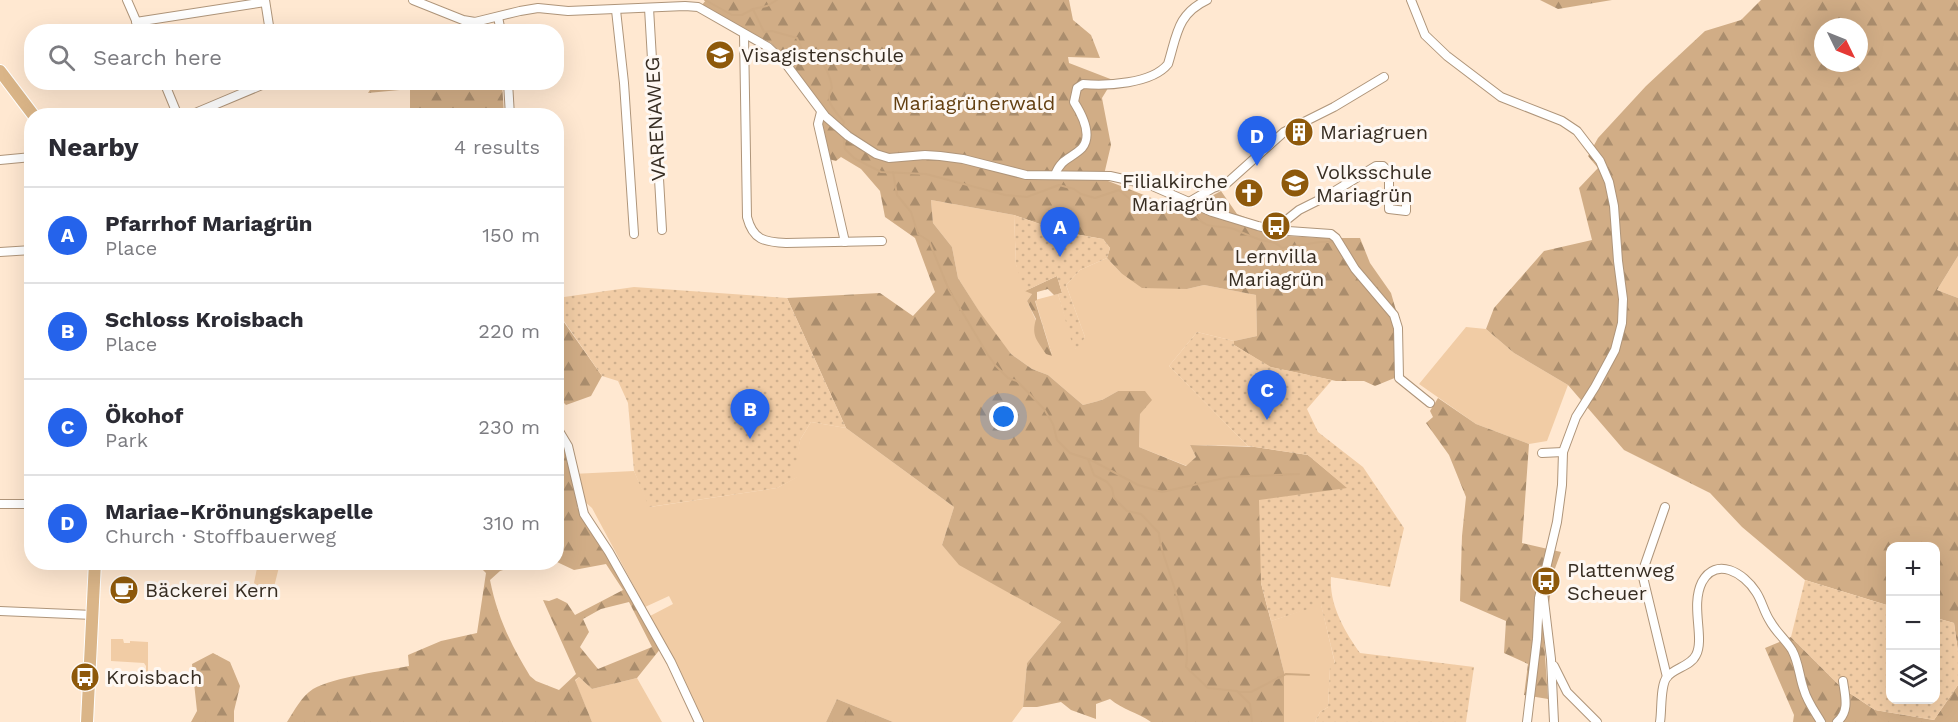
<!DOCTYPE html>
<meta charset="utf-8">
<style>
:root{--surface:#fff;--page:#f7f7f7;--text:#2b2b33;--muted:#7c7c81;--line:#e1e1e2;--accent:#2563eb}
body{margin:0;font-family:"Work Sans",sans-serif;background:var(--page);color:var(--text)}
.controls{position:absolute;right:18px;bottom:18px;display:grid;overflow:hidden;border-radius:12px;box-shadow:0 6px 24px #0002}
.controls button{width:54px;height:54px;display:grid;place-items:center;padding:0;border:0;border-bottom:2px solid var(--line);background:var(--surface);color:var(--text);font:30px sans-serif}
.compass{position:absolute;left:1814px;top:18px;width:54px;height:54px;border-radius:50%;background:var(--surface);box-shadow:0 6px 24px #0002;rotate:133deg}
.you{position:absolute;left:1004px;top:417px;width:21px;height:21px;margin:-15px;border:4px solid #fff;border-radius:50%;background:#1a73e8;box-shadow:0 0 0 9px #1a73e833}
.badge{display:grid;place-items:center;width:39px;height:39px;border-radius:50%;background:var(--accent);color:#fff;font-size:20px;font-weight:700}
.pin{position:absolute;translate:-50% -50px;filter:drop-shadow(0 2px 3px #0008)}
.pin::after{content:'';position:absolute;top:32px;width:21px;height:18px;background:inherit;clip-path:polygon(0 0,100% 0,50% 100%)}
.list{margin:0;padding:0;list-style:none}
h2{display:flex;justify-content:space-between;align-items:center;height:78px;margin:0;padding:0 24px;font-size:26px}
h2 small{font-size:20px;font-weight:400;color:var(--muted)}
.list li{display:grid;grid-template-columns:39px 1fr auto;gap:18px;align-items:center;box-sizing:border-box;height:96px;padding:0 24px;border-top:2px solid var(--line)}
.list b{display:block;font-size:22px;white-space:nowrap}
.list p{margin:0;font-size:20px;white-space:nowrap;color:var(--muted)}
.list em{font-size:20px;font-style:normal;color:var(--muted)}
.icon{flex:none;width:33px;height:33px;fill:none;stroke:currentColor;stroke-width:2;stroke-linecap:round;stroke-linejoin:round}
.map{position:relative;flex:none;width:1958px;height:722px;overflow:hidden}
.search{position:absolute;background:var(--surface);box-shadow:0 6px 24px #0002;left:24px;top:24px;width:540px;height:66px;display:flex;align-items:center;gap:15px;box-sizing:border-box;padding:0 21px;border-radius:24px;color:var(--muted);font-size:22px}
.panel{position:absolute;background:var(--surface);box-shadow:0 6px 24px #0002;left:24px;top:108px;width:540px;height:462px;border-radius:24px}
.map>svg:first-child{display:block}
</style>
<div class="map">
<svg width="1958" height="722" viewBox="0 0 1958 722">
<defs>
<pattern id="forest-firs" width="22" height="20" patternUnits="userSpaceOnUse" patternTransform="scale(1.5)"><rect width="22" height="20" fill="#d1ad86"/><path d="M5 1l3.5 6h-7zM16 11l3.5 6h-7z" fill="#aa8d6d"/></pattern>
<pattern id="garden-dots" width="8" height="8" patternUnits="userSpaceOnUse" patternTransform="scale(1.5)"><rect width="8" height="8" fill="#f1cca5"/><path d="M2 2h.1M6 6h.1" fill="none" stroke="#cfb08e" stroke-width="1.8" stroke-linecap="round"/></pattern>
</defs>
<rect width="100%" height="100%" fill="#ffe8d1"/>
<g fill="#f1cca5">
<path d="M931,200L1014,215L1016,265L1032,294L1027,301L1052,355L1035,300L1058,294L1075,349L1085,337L1066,285L1080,270L1107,258L1121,273L1187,289L1204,285L1256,295L1257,336L1234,341L1197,332L1169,366L1248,446L1190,445L1196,457L1187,466L1139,447L1140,414L1118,391L1102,400L1083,405L1048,375L1032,369L1011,354L990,329L958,278L952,247L933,223Z"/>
<path d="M1958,256V298L1937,290Z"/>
<path d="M1466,327L1486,329L1514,353L1568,385L1547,441L1529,444L1476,424L1419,384Z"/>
<path d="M811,422L846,428L954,507L942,545L959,564L1061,622L1027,663L1023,707L1012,722H893L837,699L826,722H704L650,616L673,604L669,596L645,607L592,508L577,495L572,474L634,471L650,507L777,488L797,477L790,471L796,460L800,440Z"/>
<path d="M258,563H280L274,587L262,589L254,583Z"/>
<path d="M1321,604L1335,664L1330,667L1328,707L1320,712L1315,722H1284V672L1271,621Z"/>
<path d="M111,639H123L124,643H130V641L148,642V675H146V666L144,663L111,661Z"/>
<path d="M579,677L592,689L637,678L662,722H592L575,681Z"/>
</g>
<g fill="url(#forest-firs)" fill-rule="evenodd">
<path d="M706,0H1069L1073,20L1091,35L1100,58L1068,57L1069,63L1113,80L1102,98L1111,145L1103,179L1190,213L1193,206L1221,191L1237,214L1255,221L1269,235L1323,238H1360L1370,263L1391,293L1402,331L1397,377L1375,386L1364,381H1336L1270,367L1234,345V341L1257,336L1256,295L1204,285L1187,289L1142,288L1121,273L1107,258L1110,248L1103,239L1063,232L1014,215L931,200L933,223L952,247L958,278L979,311L1011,354L1032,369L1048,375L1083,405L1102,400L1118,391H1145L1152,400L1140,414L1139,447L1186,466L1196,457L1190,445L1255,447L1308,455L1348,488L1261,583L1284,672V722H1151C1137,712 1123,710 1110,699L1096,704V719L1071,710L1061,702L1037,707H1023L1027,663L1061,622L959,565L942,545L954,507L846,428L787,298L880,293L913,316L935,292L915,238L885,217L880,191L861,169L841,157L836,161L828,159L823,130V108L788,59L771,43L740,28L702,5Z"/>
<path d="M1540,0H1612L1558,9Z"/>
<path d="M1761,0H1958V256L1937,290L1958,298V652L1954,623L1936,618V546H1890V606L1805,580L1742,527L1710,493L1624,450L1568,385L1514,353L1486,329L1494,308L1544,251L1592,240L1579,188L1598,168L1588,156L1598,138L1646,86L1705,31L1741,20ZM1823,27H1859V63H1823Z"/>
<path d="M375,82L502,83L504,115H426L423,113L410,111V89L368,93Z"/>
<path d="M1057,276L1062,293L1054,295L1048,289L1037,292V300L1035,301L1052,356L1046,354C1037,340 1031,336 1036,319L1027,301L1032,294L1025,291Z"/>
<path d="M556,311L602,376L591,396L566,405L557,396Z"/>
<path d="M1438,398L1476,424L1529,444L1522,543L1561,552L1553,574L1544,641L1548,699L1524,695L1528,664L1504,653L1506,621L1460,601L1462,536L1466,497L1449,455L1426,423L1433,417L1430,411Z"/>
<path d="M566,451L577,495V507L614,564L661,648L637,678L592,689L579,677L575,680L592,722H287C294,711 302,696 313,689C335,677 383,671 409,666L408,655L441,641L477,633L486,573L476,563H525L500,571L490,580C497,616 511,645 530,676L536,681L559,690L576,674L543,600L549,601L557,598L567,603L575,615L623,590L606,564L574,570L557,562V453ZM629,602L652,647L598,669L580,647L589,632L583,619L601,609Z"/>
<path d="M1791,637L1842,688L1875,710L1934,720L1958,685V722H1793L1794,715L1765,648Z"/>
<path d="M213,653L230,662L240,686L234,711V722H191L197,711L192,664Z"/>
<path d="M837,699L893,722H826Z"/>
</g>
<g fill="url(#garden-dots)">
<path d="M1014,215L1063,232L1103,239L1110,248L1107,258L1080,270L1066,285L1085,337L1080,345L1074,350L1058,294L1062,293L1057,276L1025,291L1016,265Z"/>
<path d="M634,287L787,298L846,428L811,422L800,440L797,460L791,471L798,477L777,488L649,507L634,471L628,403L618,381L602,376L557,311V298Z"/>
<path d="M1197,332L1234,341V345L1271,367L1332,380L1307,409L1318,432L1363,467L1404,528L1390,587L1331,577C1329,605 1345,632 1360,653L1474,667L1466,722H1315L1320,712L1328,707L1330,666L1335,663L1321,605L1271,621L1261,583L1259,500L1347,488L1308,455L1248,446L1169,366Z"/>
<path d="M1805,580L1890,606V700H1936V618L1954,623L1958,652V685L1934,720L1875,710L1842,688L1791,637Z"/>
</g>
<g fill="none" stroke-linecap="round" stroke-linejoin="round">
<g stroke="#ceaa83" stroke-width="2">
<path d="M705,0L732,15H742L753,9L767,6L777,0"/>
<path d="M753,9L764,32L772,31L797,38L804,54H816C824,64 831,76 832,88C823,100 836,112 844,122L842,128"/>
<path d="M843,134L845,149L854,158L881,172L926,174L1005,195L1027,197L1059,185L1074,189L1081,194L1095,198L1119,190L1131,200L1155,207H1166L1181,215H1196C1205,231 1220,224 1234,229C1243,233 1252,237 1261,240C1269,242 1276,241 1282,248L1320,242H1335"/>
<path d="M893,172L897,195L911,212L918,234L929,241L949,290L988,355L996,366L1008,378L1017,381L1044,409L1053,424L1057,440L1070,453L1088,459L1094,475L1107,482L1112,488L1114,498L1127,511L1141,514L1159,533C1160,548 1163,552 1167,565C1177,596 1191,634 1186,667L1208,688L1237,691L1250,704L1252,722"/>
<path d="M1089,459L1138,485L1162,492L1229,477L1299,474"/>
<path d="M1239,692H1251L1286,674L1309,675"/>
<path d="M1957,722H1958"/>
</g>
<g stroke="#af957a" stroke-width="10">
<g id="minor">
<path d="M127,0L141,32"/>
<path d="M265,0L270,32"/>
<path d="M413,0L463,20L475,22L520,11L538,8L568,11L685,6L698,7L768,47L786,64L825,116L848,136L876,154L889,158L925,155L940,156L963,159L1026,175L1110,176L1150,185L1212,212L1258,226L1274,230L1331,234L1336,238L1355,269L1394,315L1398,328L1399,378L1430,403"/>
<path d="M1411,0L1425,35L1447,56L1501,97L1562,121L1577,131L1600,161L1609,182L1614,206L1618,261L1623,299L1622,323L1615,350L1595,387L1576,417L1563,452L1562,485L1557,522L1539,598L1537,639L1527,722"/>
<path d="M649,8L662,230"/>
<path d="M616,10L624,83L634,234"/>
<path d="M498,17L501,32"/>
<path d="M136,22L265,2"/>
<path d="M744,34L747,217C753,240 764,242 786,243L882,241"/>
<path d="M164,82L178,116"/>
<path d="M508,82L510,116"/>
<path d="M821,112L818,124L845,242"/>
<path d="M188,116L269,82"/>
<path d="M0,160L32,157"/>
<path d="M1055,175C1061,158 1071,159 1082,148C1093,135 1081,113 1074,102L1077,88L1083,84C1106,86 1152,84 1168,64C1177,35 1177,14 1207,0"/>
<path d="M1189,202L1213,188L1227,183L1284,132L1334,107L1384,77"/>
<path d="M1274,230L1299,210L1325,197L1376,166H1383L1389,172V209L1406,211V197"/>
<path d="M0,252L32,250"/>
<path d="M556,426L568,446L584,514L609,552L671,662L699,722"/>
<path d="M1542,453L1563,452"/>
<path d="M0,504H32"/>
<path d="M1665,507L1642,573L1667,677"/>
<path d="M1543,592L1551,659L1554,722"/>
<path d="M0,611L93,615"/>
<path d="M1554,666L1567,692L1597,722"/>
<path d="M1660,722C1662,711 1660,685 1667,677C1674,668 1691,666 1696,655C1705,638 1690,606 1702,582C1716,556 1744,573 1756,592C1762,601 1764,612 1770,621C1776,632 1786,640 1792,650C1799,663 1799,676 1804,690C1807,701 1815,712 1821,722"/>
<path d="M1837,722C1850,711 1845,696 1843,681"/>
</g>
</g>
<g stroke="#fff" stroke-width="14">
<g id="primary">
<path d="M0,71L34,116"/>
<path d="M87,722L95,562"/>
</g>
</g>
<use href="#minor" stroke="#fff" stroke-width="8"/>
<use href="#primary" stroke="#dab588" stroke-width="12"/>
</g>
<defs>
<g id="school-disc" transform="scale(1.5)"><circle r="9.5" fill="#8e590b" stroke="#fef8f3"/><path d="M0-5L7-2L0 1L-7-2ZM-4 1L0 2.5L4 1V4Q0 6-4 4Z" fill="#fff"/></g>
<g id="building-disc" transform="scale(1.5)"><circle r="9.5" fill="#8e590b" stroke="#fef8f3"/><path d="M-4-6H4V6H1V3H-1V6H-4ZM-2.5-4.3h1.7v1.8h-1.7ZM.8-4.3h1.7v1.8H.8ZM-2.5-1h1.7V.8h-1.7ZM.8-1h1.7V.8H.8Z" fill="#fff"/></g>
<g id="church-disc" transform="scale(1.5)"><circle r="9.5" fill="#8e590b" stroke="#fef8f3"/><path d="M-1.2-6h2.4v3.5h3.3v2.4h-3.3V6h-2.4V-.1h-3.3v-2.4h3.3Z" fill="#fff"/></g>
<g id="bus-disc" transform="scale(1.5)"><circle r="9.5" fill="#8e590b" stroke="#fef8f3"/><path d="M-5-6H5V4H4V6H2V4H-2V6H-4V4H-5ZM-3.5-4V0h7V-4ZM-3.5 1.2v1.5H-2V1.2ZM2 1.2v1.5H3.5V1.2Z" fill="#fff"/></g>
<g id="cafe-disc" transform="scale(1.5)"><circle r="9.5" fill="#8e590b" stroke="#fef8f3"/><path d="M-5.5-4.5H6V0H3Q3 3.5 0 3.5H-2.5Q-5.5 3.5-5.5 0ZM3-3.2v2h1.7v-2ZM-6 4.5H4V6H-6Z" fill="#fff"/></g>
</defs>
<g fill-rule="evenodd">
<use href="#school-disc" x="720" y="55"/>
<use href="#building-disc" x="1299" y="132"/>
<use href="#school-disc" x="1295" y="183"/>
<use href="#church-disc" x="1249" y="193"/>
<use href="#bus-disc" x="1276" y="226"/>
<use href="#bus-disc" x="1546" y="581"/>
<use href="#cafe-disc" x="124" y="590"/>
<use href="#bus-disc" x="85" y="677"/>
</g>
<g text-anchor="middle" stroke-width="6" stroke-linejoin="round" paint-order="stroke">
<g font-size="20" fill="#372d22" stroke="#fef8f3" text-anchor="start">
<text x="741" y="62">Visagistenschule</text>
<text x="1320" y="139">Mariagruen</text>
<text x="1316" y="179">Volksschule<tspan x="1316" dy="23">Mariagrün</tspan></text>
<text x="1228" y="188" text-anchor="end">Filialkirche<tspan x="1228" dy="23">Mariagrün</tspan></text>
<text x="1276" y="263" text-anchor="middle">Lernvilla<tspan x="1276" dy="23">Mariagrün</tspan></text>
<text x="1567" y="577">Plattenweg<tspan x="1567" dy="23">Scheuer</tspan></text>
<text x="145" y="597">Bäckerei Kern</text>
<text x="106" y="684">Kroisbach</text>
</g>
<g font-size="20" fill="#644012" stroke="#fef8f3">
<text x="974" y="110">Mariagrünerwald</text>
</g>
<g font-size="20" fill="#372d22" stroke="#fef8f3">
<text transform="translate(655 119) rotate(-93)" y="7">VARENAWEG</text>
</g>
</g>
</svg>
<div class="controls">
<button>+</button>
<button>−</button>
<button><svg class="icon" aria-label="layers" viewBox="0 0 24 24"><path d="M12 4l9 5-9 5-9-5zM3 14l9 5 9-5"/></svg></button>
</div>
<svg class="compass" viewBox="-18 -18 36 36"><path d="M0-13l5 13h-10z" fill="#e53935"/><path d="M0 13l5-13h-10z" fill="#7c7c81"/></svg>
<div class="you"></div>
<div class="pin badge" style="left:1060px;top:257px">A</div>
<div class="pin badge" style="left:750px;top:439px">B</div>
<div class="pin badge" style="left:1267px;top:420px">C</div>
<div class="pin badge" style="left:1257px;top:166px">D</div>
<div class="search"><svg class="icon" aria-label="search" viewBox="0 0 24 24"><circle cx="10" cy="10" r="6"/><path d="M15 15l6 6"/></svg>Search here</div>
<section class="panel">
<h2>Nearby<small>4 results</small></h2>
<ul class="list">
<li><span class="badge">A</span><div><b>Pfarrhof Mariagrün</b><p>Place</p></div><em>150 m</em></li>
<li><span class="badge">B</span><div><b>Schloss Kroisbach</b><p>Place</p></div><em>220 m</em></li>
<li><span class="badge">C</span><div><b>Ökohof</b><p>Park</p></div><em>230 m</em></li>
<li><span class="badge">D</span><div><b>Mariae-Krönungskapelle</b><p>Church · Stoffbauerweg</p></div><em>310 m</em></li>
</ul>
</section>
</div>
